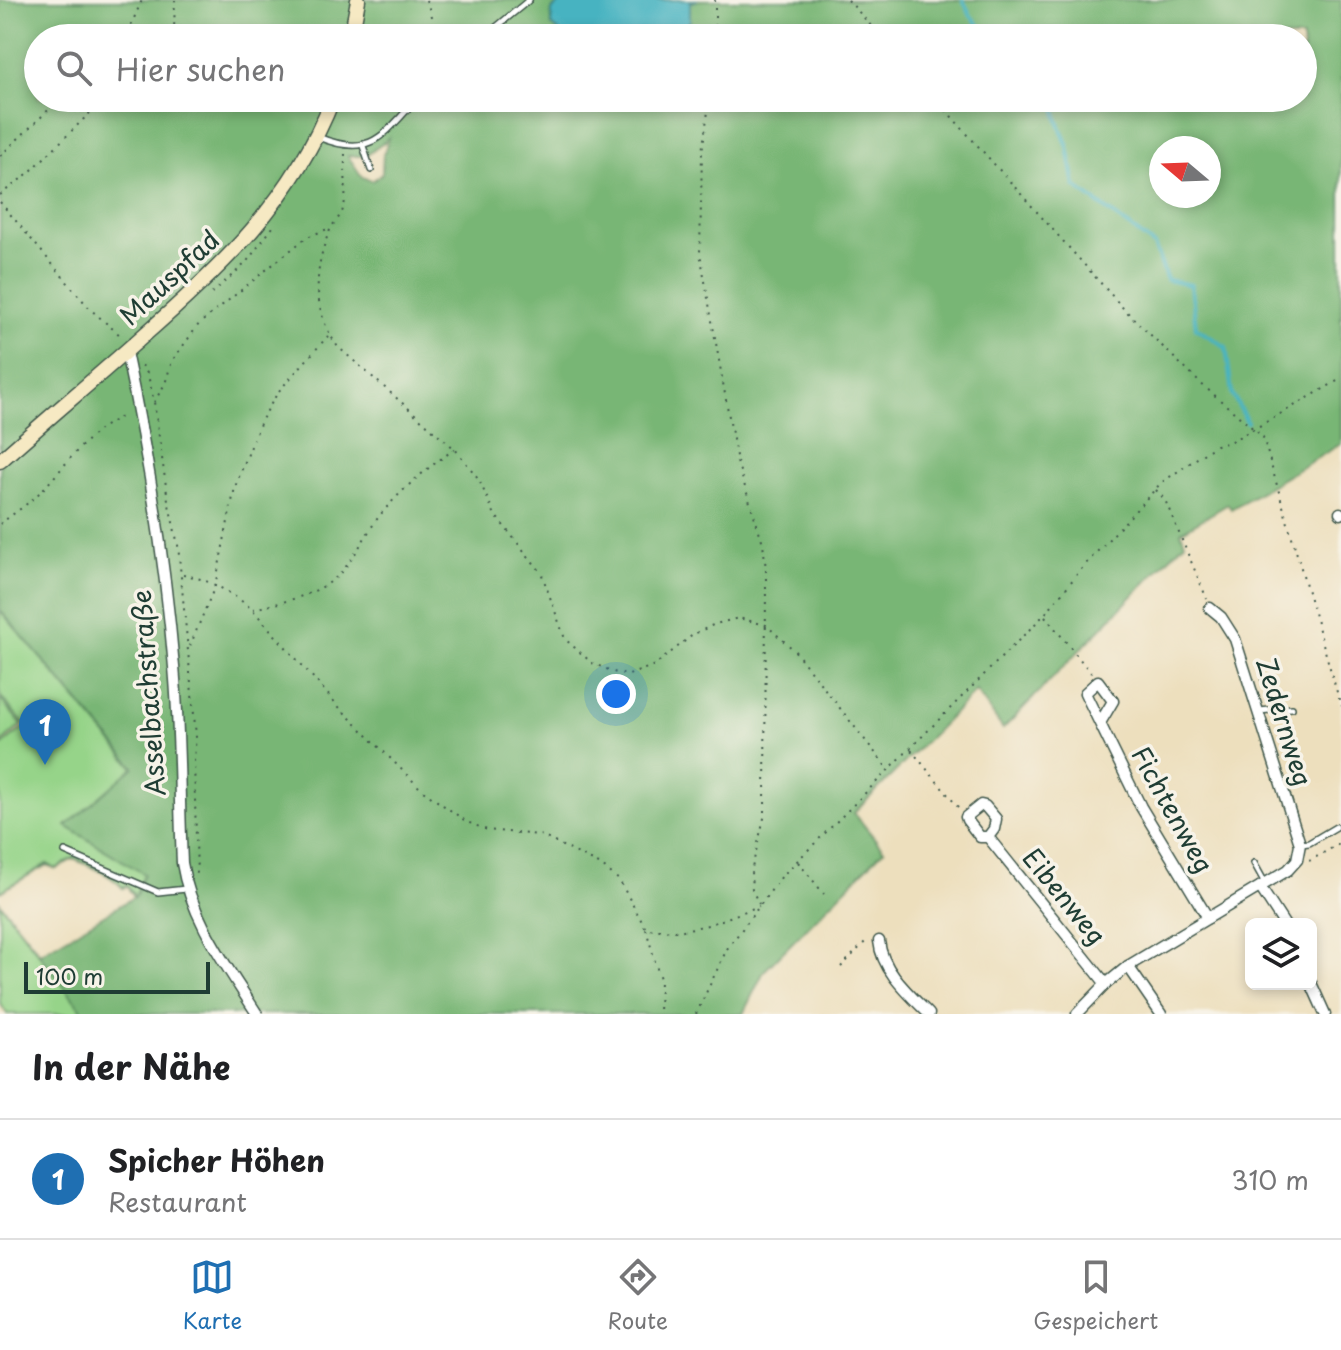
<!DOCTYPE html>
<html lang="de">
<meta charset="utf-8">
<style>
:root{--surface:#fff;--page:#f2f2f2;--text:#202124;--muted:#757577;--line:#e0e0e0;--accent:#1f6fb2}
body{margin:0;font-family:"Playpen Sans",sans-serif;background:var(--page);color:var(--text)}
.controls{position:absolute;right:24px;bottom:24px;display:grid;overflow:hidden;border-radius:12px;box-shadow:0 4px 12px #0003}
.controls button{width:72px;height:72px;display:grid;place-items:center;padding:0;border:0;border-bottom:2px solid var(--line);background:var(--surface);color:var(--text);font:40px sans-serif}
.compass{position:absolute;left:1149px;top:136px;width:72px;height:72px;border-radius:50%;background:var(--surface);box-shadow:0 4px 12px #0003;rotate:289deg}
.scale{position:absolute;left:24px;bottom:20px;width:186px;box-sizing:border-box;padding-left:8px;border:4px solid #1f3d34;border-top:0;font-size:22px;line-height:28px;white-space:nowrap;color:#1f3d34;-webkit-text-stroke:6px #f7f3e8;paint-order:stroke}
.you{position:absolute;left:616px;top:694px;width:28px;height:28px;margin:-20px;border:6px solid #fff;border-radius:50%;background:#1a73e8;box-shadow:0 0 0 12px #1a73e833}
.badge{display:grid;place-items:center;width:52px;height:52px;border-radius:50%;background:var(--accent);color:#fff;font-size:26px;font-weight:700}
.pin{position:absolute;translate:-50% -66px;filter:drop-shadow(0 2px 4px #0008)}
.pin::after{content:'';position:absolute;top:42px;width:28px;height:24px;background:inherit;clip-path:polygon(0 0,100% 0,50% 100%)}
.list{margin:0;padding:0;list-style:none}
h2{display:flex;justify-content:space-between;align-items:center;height:104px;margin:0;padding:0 32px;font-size:34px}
h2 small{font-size:26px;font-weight:400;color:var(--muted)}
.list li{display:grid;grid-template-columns:52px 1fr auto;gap:24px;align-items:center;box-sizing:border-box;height:120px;padding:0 32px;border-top:2px solid var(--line)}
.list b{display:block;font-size:30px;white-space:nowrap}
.list p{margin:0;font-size:26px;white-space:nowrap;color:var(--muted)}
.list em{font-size:26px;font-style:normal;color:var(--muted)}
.icon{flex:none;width:44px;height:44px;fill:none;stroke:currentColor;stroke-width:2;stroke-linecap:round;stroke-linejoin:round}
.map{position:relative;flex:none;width:1341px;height:1014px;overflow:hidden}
.search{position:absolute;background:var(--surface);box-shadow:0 4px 12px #0003;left:24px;right:24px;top:24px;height:88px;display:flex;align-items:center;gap:20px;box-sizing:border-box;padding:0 28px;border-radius:44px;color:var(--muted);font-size:30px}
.sheet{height:224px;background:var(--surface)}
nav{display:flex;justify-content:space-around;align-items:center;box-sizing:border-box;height:112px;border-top:2px solid var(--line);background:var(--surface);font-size:22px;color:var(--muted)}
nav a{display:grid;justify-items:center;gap:4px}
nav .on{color:var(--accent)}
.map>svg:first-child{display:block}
</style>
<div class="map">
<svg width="1341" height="1014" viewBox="0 0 1341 1014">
<rect width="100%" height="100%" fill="#f7f3e8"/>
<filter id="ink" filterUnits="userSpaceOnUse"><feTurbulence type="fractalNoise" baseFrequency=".0125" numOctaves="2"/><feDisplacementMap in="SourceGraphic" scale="16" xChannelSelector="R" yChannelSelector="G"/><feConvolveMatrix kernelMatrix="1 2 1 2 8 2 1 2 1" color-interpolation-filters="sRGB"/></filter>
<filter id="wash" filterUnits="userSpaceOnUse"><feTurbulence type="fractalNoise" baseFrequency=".006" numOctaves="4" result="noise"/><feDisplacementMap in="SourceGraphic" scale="32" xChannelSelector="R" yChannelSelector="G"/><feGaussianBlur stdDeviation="1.8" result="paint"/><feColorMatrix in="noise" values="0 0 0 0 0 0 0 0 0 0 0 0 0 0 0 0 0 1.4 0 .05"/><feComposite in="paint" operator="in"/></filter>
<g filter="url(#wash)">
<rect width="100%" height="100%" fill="#eddfbd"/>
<g fill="#96d489" stroke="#5a885e" stroke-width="2">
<path d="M0,610L134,768L145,874L135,898L127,886L123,888C113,876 89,864 74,858L56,869L47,864L0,892V747L26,726L0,696Z"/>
<path d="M0,699L22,725L0,744Z"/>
<path d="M0,903L85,1014H7L0,1003Z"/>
</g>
<path fill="#78b675" stroke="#4c7a54" stroke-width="2" fill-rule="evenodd" d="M0,0H563L552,10L551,25L568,38H38V98H1303V38H655L677,34L690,21V2L698,0H1341V444L1231,509L1228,504L1181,532L1185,542L1003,729L976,691L854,813L884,850L764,971L743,1014H85L0,903L40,953L134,897L127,886L123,888C113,876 89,865 73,859L56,869L47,865L0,892L47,864L56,869L73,858C89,864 112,875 123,888L127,886L135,897L144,874L66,826L134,767L0,610ZM389,138L383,155L382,174L372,181L362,177L348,156H366ZM1161,148H1209V196H1161Z"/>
<path fill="#46b3c1" stroke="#32787a" stroke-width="2" d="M563,0H698L690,2V21L677,34L655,38H568L551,25L552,10Z"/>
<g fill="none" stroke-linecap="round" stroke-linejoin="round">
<g stroke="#46b3c1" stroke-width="4">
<path d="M963,0L971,16L990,38"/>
<path d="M1049,98L1054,100L1058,121L1068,147L1075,186L1154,245L1167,280L1191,285L1196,328L1226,347L1232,394L1247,422"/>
</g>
</g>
</g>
<g filter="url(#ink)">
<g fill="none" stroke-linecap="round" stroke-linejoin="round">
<g stroke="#3e5549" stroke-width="8">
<g id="lane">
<path d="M483,38L529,0"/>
<path d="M318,137C372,159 383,135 418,98"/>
<path d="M363,146L371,170"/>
<path d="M1259,711L1292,708"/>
<path d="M1301,844L1309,843L1336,827"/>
<path d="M65,852L158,892L186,889"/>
<path d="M1254,863L1265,883"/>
</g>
</g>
<g stroke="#3e5549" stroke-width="13">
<g id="street">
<path d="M126,352C148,455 165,562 174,667C180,732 179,798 182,863C191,919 227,966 257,1014"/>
<path d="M1340,513L1341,514"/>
<path d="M1100,723L1113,701L1098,681L1085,693L1141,807L1208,918"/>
<path d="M988,837L994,829L996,819L985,806L981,805L966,817L967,820L980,837H988L1106,984"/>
<path d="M1260,887L1284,924"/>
<path d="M879,941C882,971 909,994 929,1014"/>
<path d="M1128,966L1161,1014"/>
<path d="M1311,983L1325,1014"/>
<path d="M1077,1014L1106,984L1128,966L1288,870L1297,860L1300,844L1235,639L1221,617L1210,608"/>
</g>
</g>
<g stroke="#3e5549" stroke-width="17">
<g id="secondary">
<path d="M351,38L358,0"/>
<path d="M0,461C47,419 95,379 142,337C222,267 294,199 333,98"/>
</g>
</g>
<g stroke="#3e5549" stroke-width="2" stroke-dasharray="2 6" stroke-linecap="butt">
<path d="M426,0L440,38"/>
<path d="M715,0V38"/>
<path d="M848,0L882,38"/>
<path d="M122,38L128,32L142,0"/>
<path d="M166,38L174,30L175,0"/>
<path d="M710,98L702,152L700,253L737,462L763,543L766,569L765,814L751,872L752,890L759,904"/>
<path d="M935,98L1123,308L1199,382L1263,437L1341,706"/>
<path d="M345,154C344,169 348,196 343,209C341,217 333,223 330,230C313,269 312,311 338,347L455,449L478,478L495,515L541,572L565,639L592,663L616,673L629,675L655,665L694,634L715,624L739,618L766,625L794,650L888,769"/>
<path d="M0,156L61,98"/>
<path d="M0,195L30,172L105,98"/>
<path d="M0,202L90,309L121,336"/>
<path d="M212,293L245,264L273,227"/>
<path d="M142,365L148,375L154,402L168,500L178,545L196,736L194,759L197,877"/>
<path d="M154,402L165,384L172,361L199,324L307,237L330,228"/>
<path d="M1156,490L1165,500L1207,599"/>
<path d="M0,524C11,515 24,507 35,497C66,468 85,431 126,415"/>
<path d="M183,575C208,578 233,594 252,609L340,708L423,791L467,822L487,830L540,835L601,865L619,880L646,929L678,931L708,925L759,906"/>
<path d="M253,609C276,604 303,598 324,586C350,572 363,536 381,514C401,490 428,467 455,449"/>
<path d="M1045,616L1091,673"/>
<path d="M190,646L215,586L235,487L261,421L278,392L328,336"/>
<path d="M1260,680L1279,679V675"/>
<path d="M911,750L958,807"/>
<path d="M1309,861L1341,843"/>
<path d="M798,862L824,894"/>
<path d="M646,929L660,979L659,1014"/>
<path d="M841,967L866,941"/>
<path d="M696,1014L727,949L782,876L1044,615L1083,567L1161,483L1216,445L1227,443L1254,429L1341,379"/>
</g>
<use href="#lane" stroke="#fff" stroke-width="5"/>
<use href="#street" stroke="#fff" stroke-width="10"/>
<use href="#secondary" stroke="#f6e9c3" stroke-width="14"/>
</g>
</g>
<g text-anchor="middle" stroke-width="7" stroke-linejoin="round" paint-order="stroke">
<g font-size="26" fill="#1f3d34" stroke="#f7f3e8">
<text transform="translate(170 278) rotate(-43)" y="9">Mauspfad</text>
<text transform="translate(149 693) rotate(-94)" y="9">Asselbachstraße</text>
<text transform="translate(1284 722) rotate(73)" y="9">Zedernweg</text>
<text transform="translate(1172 810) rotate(61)" y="9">Fichtenweg</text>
<text transform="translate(1064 897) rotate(51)" y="9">Eibenweg</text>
</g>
</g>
</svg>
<div class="controls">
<button><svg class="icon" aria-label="layers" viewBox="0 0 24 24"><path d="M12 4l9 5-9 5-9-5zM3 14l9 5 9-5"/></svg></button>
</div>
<svg class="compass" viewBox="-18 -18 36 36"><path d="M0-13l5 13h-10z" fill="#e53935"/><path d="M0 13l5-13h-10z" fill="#757577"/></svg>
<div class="scale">100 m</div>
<div class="you"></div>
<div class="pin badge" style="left:45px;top:765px">1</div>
<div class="search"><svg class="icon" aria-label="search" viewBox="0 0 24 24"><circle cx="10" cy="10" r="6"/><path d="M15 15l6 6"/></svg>Hier suchen</div>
</div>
<section class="sheet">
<h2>In der Nähe<small></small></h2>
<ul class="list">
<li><span class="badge">1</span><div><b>Spicher Höhen</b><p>Restaurant</p></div><em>310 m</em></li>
</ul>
</section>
<nav>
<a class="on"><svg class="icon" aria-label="map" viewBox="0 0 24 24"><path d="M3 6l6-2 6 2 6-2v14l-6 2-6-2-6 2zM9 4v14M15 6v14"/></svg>Karte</a>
<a><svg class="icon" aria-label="directions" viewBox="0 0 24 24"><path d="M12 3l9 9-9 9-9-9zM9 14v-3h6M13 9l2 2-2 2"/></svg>Route</a>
<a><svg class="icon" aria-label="saved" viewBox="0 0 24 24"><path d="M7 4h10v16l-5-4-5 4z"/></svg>Gespeichert</a>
</nav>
